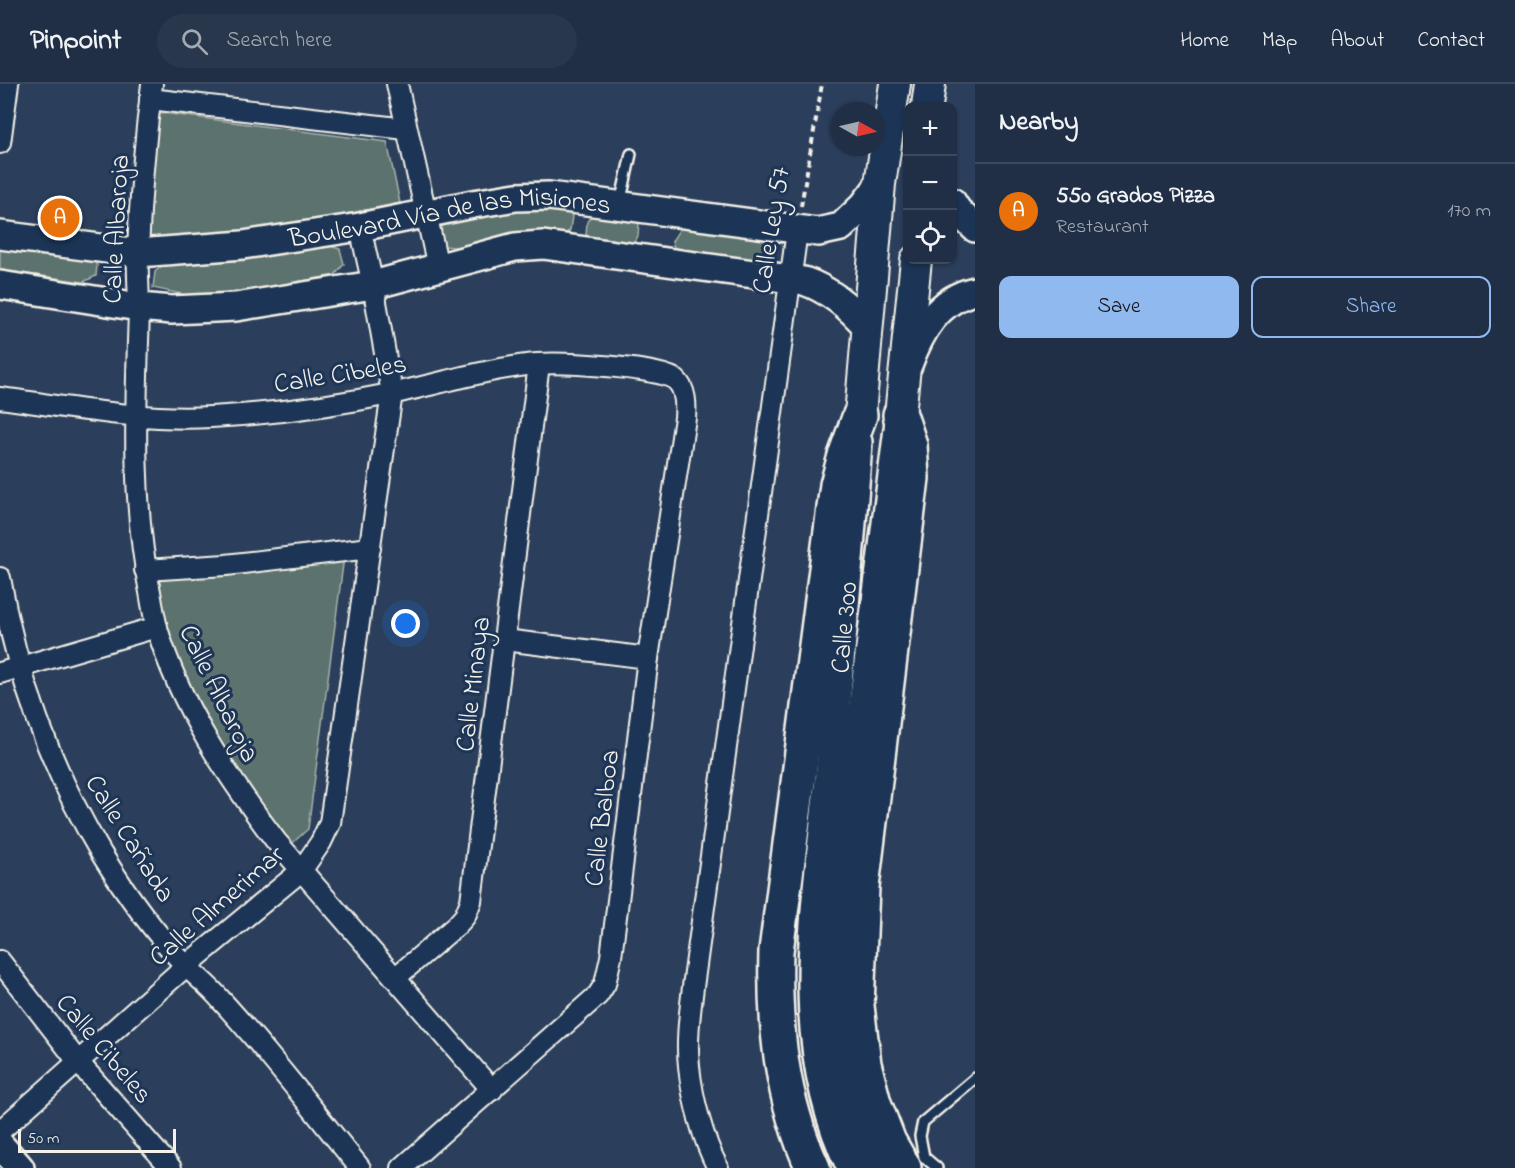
<!DOCTYPE html>
<meta charset="utf-8">
<style>
:root{--surface:#202f45;--page:#28374c;--text:#f1f3f6;--muted:#a2a9b3;--line:#3d4a5e;--accent:#90b9f0}
body{margin:0;font-family:"Indie Flower",sans-serif;background:var(--page);color:var(--text)}
.controls{position:absolute;right:18px;top:18px;display:grid;overflow:hidden;border-radius:12px;box-shadow:0 2px 4px #0004}
.controls button{width:54px;height:54px;display:grid;place-items:center;padding:0;border:0;border-bottom:2px solid var(--line);background:var(--surface);color:var(--text);font:30px sans-serif}
.compass{position:absolute;left:831px;top:18px;width:54px;height:54px;border-radius:50%;background:var(--surface);box-shadow:0 2px 4px #0004;rotate:98deg}
.scale{position:absolute;left:18px;bottom:15px;width:158px;box-sizing:border-box;padding-left:6px;border:3px solid #f4f1e8;border-top:0;font-size:16px;line-height:21px;white-space:nowrap;color:#f4f1e8;-webkit-text-stroke:4px #1d3557;paint-order:stroke}
.you{position:absolute;left:406px;top:540px;width:21px;height:21px;margin:-15px;border:4px solid #fff;border-radius:50%;background:#1a73e8;box-shadow:0 0 0 9px #1a73e833}
.badge{display:grid;place-items:center;width:39px;height:39px;border-radius:50%;background:var(--accent);color:#fff;font-size:20px;font-weight:700}
.pin{position:absolute;translate:-50% -50%;border:3px solid #fff;box-shadow:0 2px 6px #0006}
.list{margin:0;padding:0;list-style:none}
h2{display:flex;justify-content:space-between;align-items:center;height:78px;margin:0;padding:0 24px;font-size:26px}
h2 small{font-size:20px;font-weight:400;color:var(--muted)}
.list li{display:grid;grid-template-columns:39px 1fr auto;gap:18px;align-items:center;box-sizing:border-box;height:96px;padding:0 24px;border-top:2px solid var(--line)}
.list b{display:block;font-size:22px;white-space:nowrap}
.list p{margin:0;font-size:20px;white-space:nowrap;color:var(--muted)}
.list em{font-size:20px;font-style:normal;color:var(--muted)}
.actions{display:flex;gap:12px;padding:18px 24px}
.actions a{flex:1;padding:14px 0;border:2px solid var(--accent);border-radius:12px;text-align:center;font-size:21px;color:var(--accent)}
.actions .main{background:var(--accent);color:#111}
.icon{flex:none;width:33px;height:33px;fill:none;stroke:currentColor;stroke-width:2;stroke-linecap:round;stroke-linejoin:round}
.map{position:relative;flex:none;width:975px;height:1084px;overflow:hidden}
header{display:flex;align-items:center;gap:36px;box-sizing:border-box;height:84px;padding:0 30px;background:var(--surface);border-bottom:2px solid var(--line)}
header strong{font-size:28px}
nav{display:flex;gap:33px;margin-inline-start:auto;font-size:21px}
.search{width:420px;height:54px;background:var(--page);display:flex;align-items:center;gap:15px;box-sizing:border-box;padding:0 21px;border-radius:33px;color:var(--muted);font-size:22px}
main{display:flex}
aside{flex:1;background:var(--surface)}
.map>svg:first-child{display:block}
</style>
<header>
<strong>Pinpoint</strong>
<div class="search"><svg class="icon" aria-label="search" viewBox="0 0 24 24"><circle cx="10" cy="10" r="6"/><path d="M15 15l6 6"/></svg>Search here</div>
<nav><a>Home</a><a>Map</a><a>About</a><a>Contact</a></nav>
</header>
<main>
<div class="map">
<svg width="975" height="1084" viewBox="0 0 975 1084">
<rect width="100%" height="100%" fill="#2b3f5c"/>
<filter id="ink" filterUnits="userSpaceOnUse"><feTurbulence type="fractalNoise" baseFrequency=".0167" numOctaves="2"/><feDisplacementMap in="SourceGraphic" scale="12" xChannelSelector="R" yChannelSelector="G"/><feConvolveMatrix kernelMatrix="1 2 1 2 8 2 1 2 1" color-interpolation-filters="sRGB"/></filter>
<g filter="url(#ink)">
<g fill="#5b726e" stroke="#a8b2ab" stroke-width="1.5">
<path d="M155,28L387,58L400,119L282,143L183,156L141,155Z"/>
<path d="M509,123L564,126L572,132L570,146L563,152L454,163L444,162L440,151L444,137Z"/>
<path d="M594,127L632,132L639,139L638,152L633,161L598,156L586,152L587,138Z"/>
<path d="M683,140L772,154L766,180L675,166L672,157Z"/>
<path d="M0,157L83,166L97,181L96,192L83,198L0,186Z"/>
<path d="M315,161L330,162L340,165L344,180L335,191L247,207L195,213L153,204L155,188L165,178Z"/>
<path d="M344,473L308,745L286,765L231,688L165,551L153,490Z"/>
</g>
<g fill="none" stroke-linecap="round" stroke-linejoin="round">
<g stroke="#f4f1e8" stroke-width="14">
<g id="lane">
<path d="M620,120L631,70"/>
<path d="M937,1084L924,1073L920,1052L923,1038L975,994"/>
</g>
</g>
<g stroke="#f4f1e8" stroke-width="24">
<g id="street">
<path d="M152,0C145,55 140,112 138,168C137,187 139,207 139,227C136,321 131,415 150,508C152,520 154,532 157,544C180,622 227,692 276,757L492,1006"/>
<path d="M397,0L438,183"/>
<path d="M150,15L406,45"/>
<path d="M0,59L8,0"/>
<path d="M0,314C70,323 140,337 211,333C273,330 336,321 395,309C442,299 490,284 537,280C559,278 661,283 676,296C686,305 686,321 685,334L648,574L611,873L605,900L598,911L402,1084"/>
<path d="M145,486L226,481L370,464"/>
<path d="M0,494C16,590 51,685 101,769C125,808 154,848 185,881C197,893 210,903 221,916C270,969 314,1028 360,1084"/>
<path d="M505,556L648,574"/>
<path d="M0,589L157,543"/>
<path d="M0,877L79,979L171,1084"/>
<path d="M395,894L457,841L465,832L471,817L539,280"/>
<path d="M0,1047L186,882L301,787L321,758L330,739L392,309L373,201L360,143"/>
<path d="M718,1084C703,1056 692,1014 689,982C686,956 690,929 693,903L797,147"/>
</g>
</g>
<g stroke="#f4f1e8" stroke-width="32">
<g id="secondary">
<path d="M952,118L957,126L975,144"/>
<path id="s1" d="M0,151L138,169L243,161L360,143L473,120L516,113L549,112L818,148L841,143L864,121L880,100"/>
<path d="M0,201L139,223L172,226L236,223L373,201L515,163L543,161L804,197C830,206 850,223 868,244"/>
<path d="M908,281C920,248 938,215 975,207"/>
<path d="M0,1061L20,1084"/>
<path id="s2" d="M851,1084C787,956 818,810 831,674C841,569 851,464 858,358"/>
<path d="M877,1084L859,1044L848,1006L835,949V875L840,799L899,337"/>
</g>
</g>
<g stroke="#f4f1e8" stroke-width="34">
<g id="primary">
<path d="M927,22L930,0"/>
<path d="M860,331L880,100L895,0"/>
<path d="M900,331L916,176"/>
</g>
</g>
<g stroke="#f4f1e8" stroke-width="38">
<g id="highway">
<path d="M900,331L910,361L912,394L862,803L857,922L864,980L874,1019L889,1058L904,1084"/>
<path d="M813,1084C781,1015 774,942 776,867L837,401L845,372L860,331"/>
</g>
</g>
<path stroke="#f4f1e8" stroke-width="4" stroke-dasharray="6 4.5" stroke-linecap="butt" d="M801,122L822,0"/>
<use href="#lane" stroke="#1d3557" stroke-width="9"/>
<use href="#street" stroke="#1d3557" stroke-width="20"/>
<use href="#secondary" stroke="#1d3557" stroke-width="27"/>
<use href="#primary" stroke="#1d3557" stroke-width="30"/>
<use href="#highway" stroke="#1d3557" stroke-width="33"/>
</g>
</g>
<g text-anchor="middle" stroke-width="6" stroke-linejoin="round" paint-order="stroke">
<g font-size="27" fill="#f4f1e8" stroke="#1d3557">
<text dy="9" stroke="none"><textPath href="#s1" startOffset="454">Boulevard Vía de las Misiones</textPath></text>
<text transform="translate(115 145) rotate(-87)" y="9">Calle Albaroja</text>
<text transform="translate(770 146) rotate(-81)" y="9">Calle Ley 57</text>
<text transform="translate(340 289) rotate(-9)" y="9">Calle Cibeles</text>
<text dy="9" stroke="none"><textPath href="#s2" startOffset="548">Calle 300</textPath></text>
<text transform="translate(472 600) rotate(-83)" y="9">Calle Minaya</text>
<text transform="translate(220 609) rotate(64)" y="9">Calle Albaroja</text>
<text transform="translate(601 734) rotate(-83)" y="9">Calle Balboa</text>
<text transform="translate(131 754) rotate(58)" y="9">Calle Cañada</text>
<text transform="translate(216 821) rotate(-41)" y="9">Calle Almerimar</text>
<text transform="translate(105 964) rotate(50)" y="9">Calle Cibeles</text>
</g>
</g>
</svg>
<div class="controls">
<button>+</button>
<button>−</button>
<button><svg class="icon" aria-label="locate" viewBox="0 0 24 24"><circle cx="12" cy="12" r="6"/><path d="M12 2v4M12 18v4M2 12h4M18 12h4"/></svg></button>
</div>
<svg class="compass" viewBox="-18 -18 36 36"><path d="M0-13l5 13h-10z" fill="#e53935"/><path d="M0 13l5-13h-10z" fill="#a2a9b3"/></svg>
<div class="scale">50 m</div>
<div class="you"></div>
<div class="pin badge" style="left:60px;top:134px;background:#e8710a">A</div>
</div>
<aside>
<h2>Nearby<small></small></h2>
<ul class="list">
<li><span class="badge" style="background:#e8710a">A</span><div><b>550 Grados Pizza</b><p>Restaurant</p></div><em>170 m</em></li>
</ul>
<div class="actions"><a class="main">Save</a><a>Share</a></div>
</aside>
</main>
